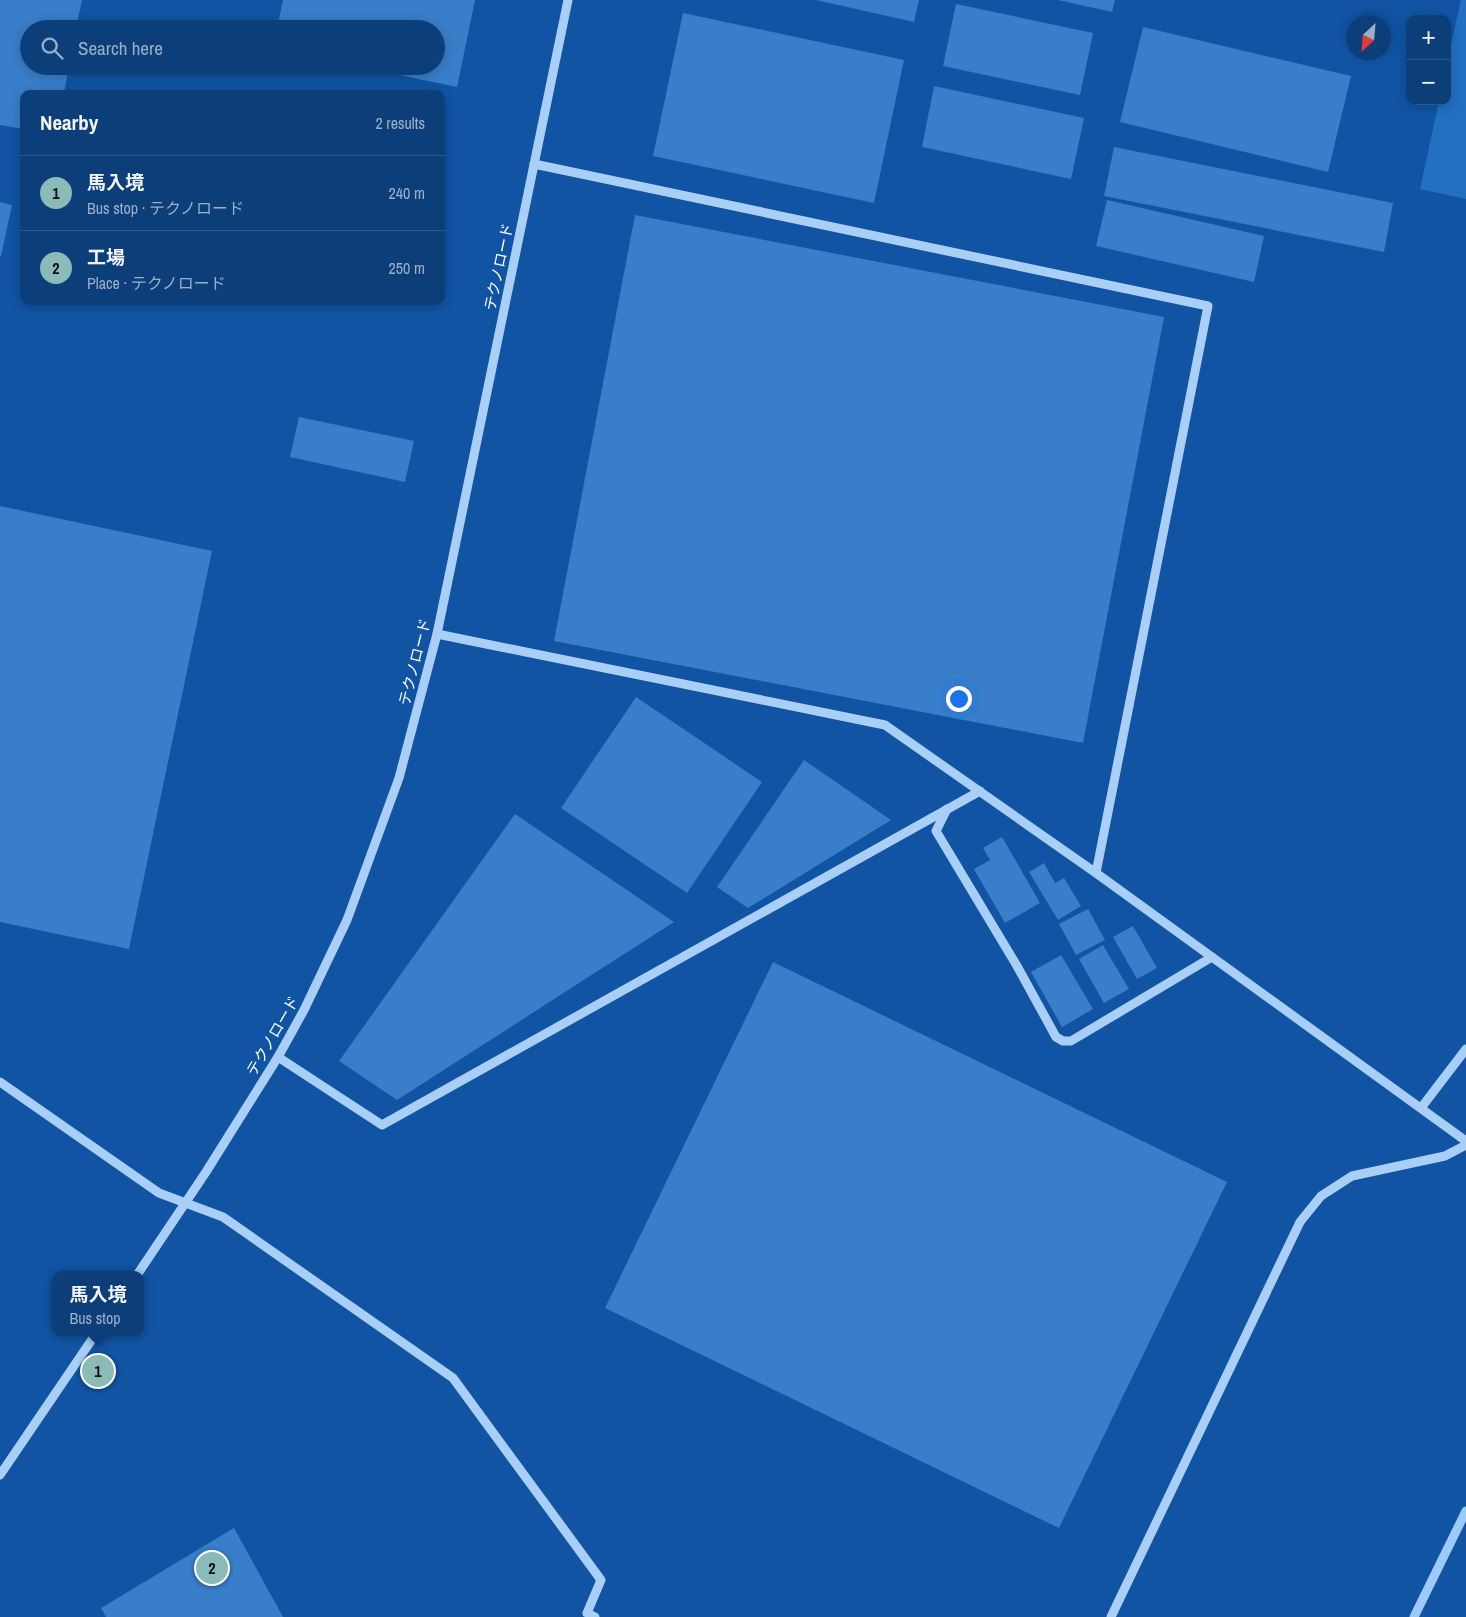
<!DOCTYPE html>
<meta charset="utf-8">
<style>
:root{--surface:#0c3f7a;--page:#15467f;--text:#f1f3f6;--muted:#9aafc7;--line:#2c588b;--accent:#8bbbb9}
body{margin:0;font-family:"Archivo Narrow","Noto Sans JP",sans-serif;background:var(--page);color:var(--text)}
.controls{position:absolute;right:15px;top:15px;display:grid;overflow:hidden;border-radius:10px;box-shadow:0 2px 12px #0003}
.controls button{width:45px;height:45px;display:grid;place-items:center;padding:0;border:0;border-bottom:1px solid var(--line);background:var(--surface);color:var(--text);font:25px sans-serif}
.compass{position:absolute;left:1346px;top:15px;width:45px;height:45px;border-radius:50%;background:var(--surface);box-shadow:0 2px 12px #0003;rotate:206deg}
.you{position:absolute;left:958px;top:698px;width:18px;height:18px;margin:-12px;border:4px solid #fff;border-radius:50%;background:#1a73e8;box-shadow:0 0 0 8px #1a73e833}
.badge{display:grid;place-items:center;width:32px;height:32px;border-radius:50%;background:var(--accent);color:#111;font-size:16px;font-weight:700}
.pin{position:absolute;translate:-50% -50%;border:2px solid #fff;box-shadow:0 1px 5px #0006}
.popup{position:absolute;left:52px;top:1271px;width:92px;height:65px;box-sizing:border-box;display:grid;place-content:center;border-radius:10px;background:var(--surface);filter:drop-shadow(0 1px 4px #0005);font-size:16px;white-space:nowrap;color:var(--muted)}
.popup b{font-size:19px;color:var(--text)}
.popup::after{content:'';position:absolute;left:50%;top:100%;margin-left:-10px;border:10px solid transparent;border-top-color:var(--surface)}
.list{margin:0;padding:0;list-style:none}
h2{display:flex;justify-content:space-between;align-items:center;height:65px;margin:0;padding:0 20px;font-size:21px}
h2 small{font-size:16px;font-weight:400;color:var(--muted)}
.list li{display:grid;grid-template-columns:32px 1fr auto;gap:15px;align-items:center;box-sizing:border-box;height:75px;padding:0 20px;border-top:1px solid var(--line)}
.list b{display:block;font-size:19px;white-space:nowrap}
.list p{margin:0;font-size:16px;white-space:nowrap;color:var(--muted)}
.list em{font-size:16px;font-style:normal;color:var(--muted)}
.icon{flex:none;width:28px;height:28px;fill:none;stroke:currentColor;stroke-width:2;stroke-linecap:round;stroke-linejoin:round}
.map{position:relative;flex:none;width:1466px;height:1617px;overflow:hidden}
.search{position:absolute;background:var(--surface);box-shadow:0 2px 12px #0003;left:20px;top:20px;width:425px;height:55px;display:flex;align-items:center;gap:12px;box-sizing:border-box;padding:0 18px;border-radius:28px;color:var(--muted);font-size:19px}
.panel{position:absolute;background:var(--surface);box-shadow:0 2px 12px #0003;left:20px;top:90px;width:425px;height:215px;border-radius:10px}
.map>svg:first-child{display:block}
</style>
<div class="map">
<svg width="1466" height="1617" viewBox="0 0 1466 1617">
<rect width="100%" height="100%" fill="#1054a3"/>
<path fill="#236fc1" d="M1461,0H1466V199L1420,189L1439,101H1447V62Z"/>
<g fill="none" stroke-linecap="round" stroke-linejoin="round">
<path stroke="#9ccaf9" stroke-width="9" d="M1414,1617L1466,1511"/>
</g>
<g fill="#397ec9">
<path d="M0,0H82L76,29H29V66H69L64,94H24V129L0,125Z"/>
<path d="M283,0H475L457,87L362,67L436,66V29H277Z"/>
<path d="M816,0H919L914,22Z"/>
<path d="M1058,0H1115L1112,12Z"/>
<path d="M956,4L1093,33L1080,95L943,66Z"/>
<path d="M683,13L904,60L874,203L653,156Z"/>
<path d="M1143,27L1351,76L1328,172L1120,122Z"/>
<path d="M934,86L1084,118L1071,179L922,147Z"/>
<path d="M1114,147L1393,203L1384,252L1104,196Z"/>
<path d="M1107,200L1264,236L1254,282L1096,246Z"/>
<path d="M0,202L12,205L1,256H0Z"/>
<path d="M635,215L1164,317L1083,743L554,641Z"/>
<path d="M299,417L414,441L405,482L290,457Z"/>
<path d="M0,506L212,551L129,949L0,922Z"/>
<path d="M636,697L762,782L687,893L561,808Z"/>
<path d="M804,760L891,820L748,908L717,887Z"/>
<path d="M515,814L674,922L397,1100L339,1061Z"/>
<path d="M1002,837L1040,903L1005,923L974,869L990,860L983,848Z"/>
<path d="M1044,863L1055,883L1064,878L1081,906L1058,920L1029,872Z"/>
<path d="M1088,909L1105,940L1076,955L1059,924Z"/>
<path d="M1133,926L1157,968L1137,979L1113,937Z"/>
<path d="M1103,945L1129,989L1104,1003L1079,959Z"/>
<path d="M1061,955L1093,1009L1062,1027L1031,972Z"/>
<path d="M773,962L1227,1182L1059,1528L605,1308Z"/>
<path d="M234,1528L283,1617H106L101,1608Z"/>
</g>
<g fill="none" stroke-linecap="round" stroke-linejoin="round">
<g stroke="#aacff6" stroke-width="9">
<path d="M534,164L1208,306L1096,873"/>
<path d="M437,634L885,725L1096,873L1466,1141"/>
<path d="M947,809L936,831L1017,966L1056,1037L1063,1041H1071L1212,957"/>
<path d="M278,1057L382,1125L980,791"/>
<path d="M0,1082L159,1193L223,1217L453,1378L601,1580L587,1613L595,1617"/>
<path d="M1421,1108L1466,1049"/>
<path d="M137,1275L206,1172L278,1057L304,1010L347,920L399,778L437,634L568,0"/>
<path d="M0,1475L97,1332"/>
<path d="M1111,1617L1300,1222L1321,1196L1352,1176L1445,1156L1466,1145"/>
</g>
</g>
<g text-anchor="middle" stroke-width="5" stroke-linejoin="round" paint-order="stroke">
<g font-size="15" fill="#fff" stroke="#1054a3">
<text transform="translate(499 267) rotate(-78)" y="5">テクノロード</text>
<text transform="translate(415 662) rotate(-76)" y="5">テクノロード</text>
<text transform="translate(273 1036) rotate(-60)" y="5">テクノロード</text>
</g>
</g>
</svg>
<div class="controls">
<button>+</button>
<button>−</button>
</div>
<svg class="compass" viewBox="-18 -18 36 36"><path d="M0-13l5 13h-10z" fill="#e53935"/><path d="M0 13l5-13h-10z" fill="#9aafc7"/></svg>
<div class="you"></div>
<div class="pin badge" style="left:98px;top:1371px">1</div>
<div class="popup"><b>馬入境</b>Bus stop</div>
<div class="pin badge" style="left:212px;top:1568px">2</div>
<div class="search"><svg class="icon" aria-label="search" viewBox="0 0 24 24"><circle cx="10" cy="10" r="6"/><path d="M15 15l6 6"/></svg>Search here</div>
<section class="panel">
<h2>Nearby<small>2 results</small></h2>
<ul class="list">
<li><span class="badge">1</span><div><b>馬入境</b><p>Bus stop · テクノロード</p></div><em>240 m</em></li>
<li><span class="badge">2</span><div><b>工場</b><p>Place · テクノロード</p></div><em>250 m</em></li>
</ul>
</section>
</div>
